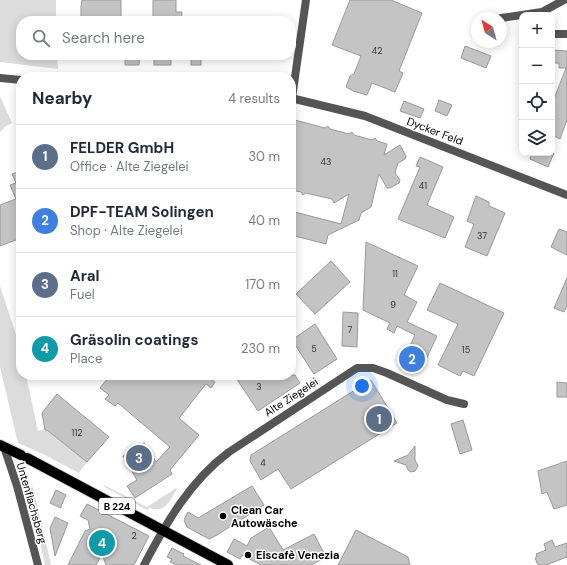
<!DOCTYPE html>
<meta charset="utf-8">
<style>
:root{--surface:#fff;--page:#f2f2f3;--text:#1f2937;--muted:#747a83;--line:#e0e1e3;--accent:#db2777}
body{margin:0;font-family:"DM Sans",sans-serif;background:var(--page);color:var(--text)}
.controls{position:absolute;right:12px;top:12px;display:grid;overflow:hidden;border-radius:8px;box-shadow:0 2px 10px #0003}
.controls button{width:36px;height:36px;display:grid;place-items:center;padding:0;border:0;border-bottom:1px solid var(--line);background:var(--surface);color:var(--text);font:20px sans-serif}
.compass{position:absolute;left:471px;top:12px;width:36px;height:36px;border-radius:50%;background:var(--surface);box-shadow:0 2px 10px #0003;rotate:324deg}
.you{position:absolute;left:362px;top:386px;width:14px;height:14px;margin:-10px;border:3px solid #fff;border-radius:50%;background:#1a73e8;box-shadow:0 0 0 6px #1a73e833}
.badge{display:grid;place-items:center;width:26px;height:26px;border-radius:50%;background:var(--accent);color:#fff;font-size:13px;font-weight:700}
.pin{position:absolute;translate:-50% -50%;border:2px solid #fff;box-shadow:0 1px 4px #0006}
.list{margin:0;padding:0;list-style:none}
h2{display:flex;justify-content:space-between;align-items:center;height:52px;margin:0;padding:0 16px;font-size:17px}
h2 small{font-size:13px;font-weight:400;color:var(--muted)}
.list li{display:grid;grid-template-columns:26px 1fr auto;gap:12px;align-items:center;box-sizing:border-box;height:64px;padding:0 16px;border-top:1px solid var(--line)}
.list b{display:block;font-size:15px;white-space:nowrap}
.list p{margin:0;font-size:13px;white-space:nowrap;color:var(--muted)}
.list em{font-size:13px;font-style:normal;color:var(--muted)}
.icon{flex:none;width:22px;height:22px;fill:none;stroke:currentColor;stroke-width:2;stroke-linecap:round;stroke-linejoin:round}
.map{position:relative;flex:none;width:567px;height:565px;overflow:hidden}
.search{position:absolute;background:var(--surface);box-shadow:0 2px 10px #0003;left:16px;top:16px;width:280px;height:44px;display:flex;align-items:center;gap:10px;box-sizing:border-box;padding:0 14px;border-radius:16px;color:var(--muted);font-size:15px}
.panel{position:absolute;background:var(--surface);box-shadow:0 2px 10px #0003;left:16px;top:72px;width:280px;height:308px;border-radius:16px}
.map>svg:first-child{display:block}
</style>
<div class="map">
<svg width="567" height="565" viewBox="0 0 567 565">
<rect width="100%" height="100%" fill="#fff"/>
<g fill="#dcdcdc">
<path d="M0,0H56V21H21V55H57L58,69L0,62Z"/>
<path d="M0,96L12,123L6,126L0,132Z"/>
<path d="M0,286L21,350V375H26L38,431L45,429L87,462L79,473L43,454L18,443L0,367Z"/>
<path d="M104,485L147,507L176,488L177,489C170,500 165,514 150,508L147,510L103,486Z"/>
<path d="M33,487L51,565H45L28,489Z"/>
</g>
<g fill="#c4c4c4" stroke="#999">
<path d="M82,0H121V21H81V6Z"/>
<path d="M153,0H176V12H182L181,21H159V20H153Z"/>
<path d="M350,0H391L422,13L399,71L403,73L395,92L372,83L367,95L353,91L346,87L350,76L354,74L361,56L332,45Z"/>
<path d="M465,46L491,56L486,68L461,58Z"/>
<path d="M552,50L567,51V120L560,139L552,135V104L566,68H559V63H552Z"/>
<path d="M125,55H140L139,65H125Z"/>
<rect x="154" y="55" width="17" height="10"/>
<rect x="191" y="55" width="10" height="10"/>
<path d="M439,100L452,105L447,116L435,111Z"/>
<path d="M404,101L424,109L420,118L400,111Z"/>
<path d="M291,119L325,128L328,126L330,129L349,134L352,132L354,135L372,140L375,138L377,141L387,144L384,155L400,145L406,156L405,159L398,163L395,173L400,180L399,183L390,188H387L379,174L371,207L361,213L359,220L328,235L326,244L291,235V211L341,224L349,194L334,203L332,199L306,193L303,195L301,192L291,190Z"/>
<path d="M532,153H554L548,167L530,159Z"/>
<path d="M420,157L443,167L427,205L454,217L445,238L398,219L420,167L416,166Z"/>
<path d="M21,171V238L0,246V205L16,199L10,185L16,183L12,174Z"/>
<path d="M476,196L489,202V206L505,213L487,256L465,247L474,224L467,221Z"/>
<path d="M559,229L567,232V255L551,247Z"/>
<path d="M366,242L418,266L404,295L417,302L407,322L437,336L424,364L417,362L414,368L402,363L415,335L397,326L394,333L387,329L390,323L363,310Z"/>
<path d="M331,261L350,282L315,314L296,294Z"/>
<path d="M567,278V306L564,312L554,308Z"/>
<path d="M440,283L504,313L474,376L463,371L460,376L438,365L458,324L427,310Z"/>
<path d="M343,312L358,313L357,347L342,346Z"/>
<path d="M315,324L337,359L314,374L292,340Z"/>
<path d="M110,375H206L215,382L211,388L206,384L179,418L199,435L170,470L172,474L135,498L127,486L137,480L123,456L144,443L156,462L170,447L118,403L115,406L105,399L109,395L100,388Z"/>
<path d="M234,375H295L300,383L258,411Z"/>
<path d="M371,380L397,423L291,489L278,469L261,480L250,461L251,455Z"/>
<path d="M557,382L567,383V397H557Z"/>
<path d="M57,394L109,437L87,462L47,430H45L42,413Z"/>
<path d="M463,420L472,450L460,454L451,424Z"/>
<path d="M415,446V460L418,466L415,471L411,472L408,470L406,465L394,461L408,455Z"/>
<path d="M567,461V505L554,509L547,492L542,494L538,471Z"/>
<path d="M252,486L264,505L217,535L209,539L187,527L184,520L188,512L198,518Z"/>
<path d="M56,490L66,495L61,506V508L50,503Z"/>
<path d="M87,504L149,536L134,565H106L102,554L96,565H68L85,531L90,529L88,520L80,516Z"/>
<path d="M55,517L68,523L55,556L50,528Z"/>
<path d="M269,527L283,550L314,534L326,557L311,565H261L242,555L240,559L227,552L234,539L247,546L251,538Z"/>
<path d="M356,530L408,557L410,565H338Z"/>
<path d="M552,540L555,547L567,543V557L546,565H538L535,558L537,557L536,554L546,550L544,544Z"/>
<path d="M172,548L184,554L183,556L201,565H177L170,562L172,559L167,557Z"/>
</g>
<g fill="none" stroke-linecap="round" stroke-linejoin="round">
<g stroke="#dbdbdb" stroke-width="12">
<g id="primary">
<path d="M0,445L21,455"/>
<path d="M27,458L228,565"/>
</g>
</g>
<g stroke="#555" stroke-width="8">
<path d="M501,18L542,12L564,0"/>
<path d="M552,34H567"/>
<path d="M0,78L21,80"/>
<path d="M291,98L365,116L567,195"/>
<path d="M292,98L306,0"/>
<path d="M4,447L17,486L38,565"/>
<path d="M144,565C166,523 190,481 229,452L357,368H373L387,373L447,400L464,404"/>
</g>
<use href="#primary" stroke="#000" stroke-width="10"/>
</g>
<g fill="#000" stroke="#fff" stroke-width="1.5">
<circle cx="223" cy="516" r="4"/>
<circle cx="248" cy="555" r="4"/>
</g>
<g text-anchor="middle" stroke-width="3" stroke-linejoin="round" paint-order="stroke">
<g font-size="9" fill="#313131">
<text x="377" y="54">42</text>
<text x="326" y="165">43</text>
<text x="423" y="189">41</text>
<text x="482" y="239">37</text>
<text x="395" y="277">11</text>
<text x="393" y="308">9</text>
<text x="350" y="333">7</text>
<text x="314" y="352">5</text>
<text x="466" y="353">15</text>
<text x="259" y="390">3</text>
<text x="77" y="436">112</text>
<text x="263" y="466">4</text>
<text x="134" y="539">2</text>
</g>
<rect fill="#fff" stroke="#4c4c4c" stroke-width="1" x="99" y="498" width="36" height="16" rx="3"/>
<g font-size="10" font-weight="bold" fill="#000">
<text x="117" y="510">B 224</text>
</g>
<g font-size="11" fill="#000" stroke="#fff">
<text transform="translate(435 131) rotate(21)" y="4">Dycker Feld</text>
<text transform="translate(291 397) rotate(-33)" y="4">Alte Ziegelei</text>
<text transform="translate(32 503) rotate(74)" y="4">Untenflachsberg</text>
</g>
<g font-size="11" font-weight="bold" fill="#000" stroke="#fff" text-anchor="start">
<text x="231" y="514">Clean Car<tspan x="231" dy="13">Autowäsche</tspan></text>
<text x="256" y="559">Eiscafè Venezia</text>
</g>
</g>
</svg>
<div class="controls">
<button>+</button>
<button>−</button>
<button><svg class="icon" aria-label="locate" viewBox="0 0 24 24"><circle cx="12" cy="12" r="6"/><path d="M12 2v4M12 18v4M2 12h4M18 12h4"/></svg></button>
<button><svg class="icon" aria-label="layers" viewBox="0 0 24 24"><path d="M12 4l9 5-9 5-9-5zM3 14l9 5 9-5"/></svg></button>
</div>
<svg class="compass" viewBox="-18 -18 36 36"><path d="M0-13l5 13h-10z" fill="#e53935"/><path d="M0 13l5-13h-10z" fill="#747a83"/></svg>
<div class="you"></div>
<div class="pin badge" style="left:379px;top:419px;background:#5c6f8a">1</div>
<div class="pin badge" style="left:412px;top:359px;background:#3f7fe0">2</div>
<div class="pin badge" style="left:139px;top:458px;background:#5c6f8a">3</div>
<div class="pin badge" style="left:102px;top:543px;background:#0f9aa8">4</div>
<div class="search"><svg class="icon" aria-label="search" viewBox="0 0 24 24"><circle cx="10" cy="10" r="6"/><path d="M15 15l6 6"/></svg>Search here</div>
<section class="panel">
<h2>Nearby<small>4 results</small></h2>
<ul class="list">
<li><span class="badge" style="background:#5c6f8a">1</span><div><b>FELDER GmbH</b><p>Office · Alte Ziegelei</p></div><em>30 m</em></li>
<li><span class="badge" style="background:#3f7fe0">2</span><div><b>DPF-TEAM Solingen</b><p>Shop · Alte Ziegelei</p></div><em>40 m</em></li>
<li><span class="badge" style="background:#5c6f8a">3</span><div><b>Aral</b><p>Fuel</p></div><em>170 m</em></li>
<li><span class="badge" style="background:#0f9aa8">4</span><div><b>Gräsolin coatings</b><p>Place</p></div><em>230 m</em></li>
</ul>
</section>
</div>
